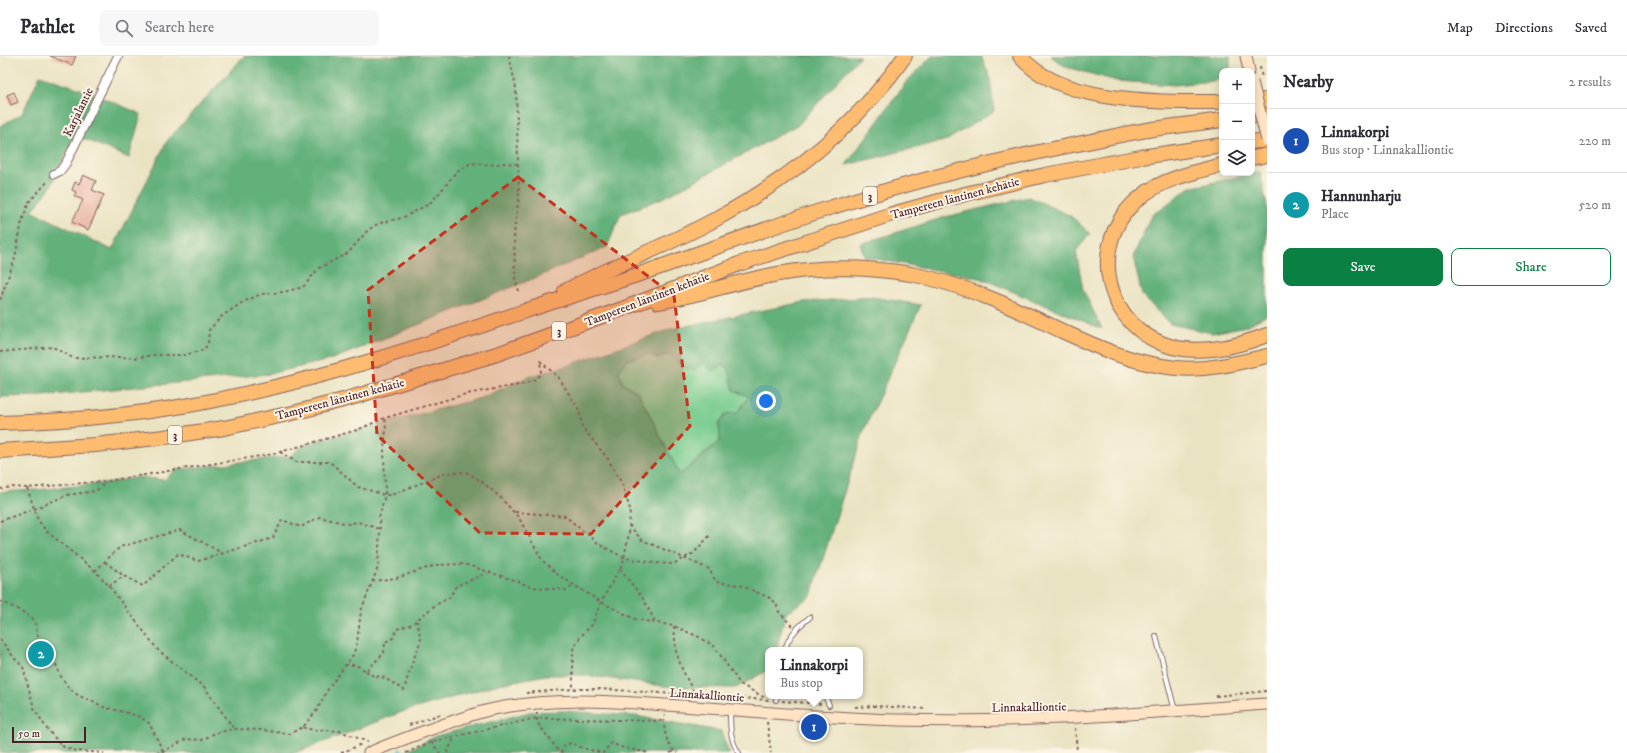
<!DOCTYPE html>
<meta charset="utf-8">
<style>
:root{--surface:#fff;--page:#f7f7f7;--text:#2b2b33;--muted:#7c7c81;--line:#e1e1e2;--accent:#0b8043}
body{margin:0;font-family:"IM FELL DW Pica",serif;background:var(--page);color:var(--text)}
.controls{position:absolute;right:12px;top:12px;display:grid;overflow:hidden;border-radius:8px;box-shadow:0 2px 10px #0003}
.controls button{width:36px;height:36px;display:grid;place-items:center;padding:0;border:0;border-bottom:1px solid var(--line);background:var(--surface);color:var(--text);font:20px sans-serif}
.scale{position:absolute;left:12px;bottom:10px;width:74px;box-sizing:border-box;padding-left:4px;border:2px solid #4a1f2b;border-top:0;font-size:11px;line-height:14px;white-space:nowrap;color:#4a1f2b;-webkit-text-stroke:3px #fcf5e5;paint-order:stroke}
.you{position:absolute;left:766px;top:345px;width:14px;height:14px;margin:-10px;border:3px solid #fff;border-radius:50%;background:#1a73e8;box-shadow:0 0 0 6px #1a73e833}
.badge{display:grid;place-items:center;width:26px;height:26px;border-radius:50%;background:var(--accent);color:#fff;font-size:13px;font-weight:700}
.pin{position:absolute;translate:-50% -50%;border:2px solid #fff;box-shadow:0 1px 4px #0006}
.popup{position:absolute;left:765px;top:591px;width:98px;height:52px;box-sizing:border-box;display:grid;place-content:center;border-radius:8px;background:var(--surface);filter:drop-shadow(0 1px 3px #0005);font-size:13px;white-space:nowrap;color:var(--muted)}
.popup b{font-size:15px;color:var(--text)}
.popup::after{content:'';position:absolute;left:50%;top:100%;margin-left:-8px;border:8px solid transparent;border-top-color:var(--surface)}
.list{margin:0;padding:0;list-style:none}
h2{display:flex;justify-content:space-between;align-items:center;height:52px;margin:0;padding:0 16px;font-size:17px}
h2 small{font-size:13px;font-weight:400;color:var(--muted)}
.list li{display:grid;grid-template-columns:26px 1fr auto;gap:12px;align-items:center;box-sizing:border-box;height:64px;padding:0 16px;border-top:1px solid var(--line)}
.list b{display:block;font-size:15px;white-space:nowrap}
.list p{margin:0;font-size:13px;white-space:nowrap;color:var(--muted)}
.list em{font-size:13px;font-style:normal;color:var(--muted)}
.actions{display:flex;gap:8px;padding:12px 16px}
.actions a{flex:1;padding:9px 0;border:1px solid var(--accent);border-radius:8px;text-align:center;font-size:14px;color:var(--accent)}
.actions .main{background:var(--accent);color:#fff}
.icon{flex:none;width:22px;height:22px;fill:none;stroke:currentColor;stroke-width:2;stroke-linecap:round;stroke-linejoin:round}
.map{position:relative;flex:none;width:1267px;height:697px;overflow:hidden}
header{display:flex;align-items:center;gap:24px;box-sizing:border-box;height:56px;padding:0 20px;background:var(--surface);border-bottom:1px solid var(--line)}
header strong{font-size:19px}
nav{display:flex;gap:22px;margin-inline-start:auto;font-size:14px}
.search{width:280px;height:36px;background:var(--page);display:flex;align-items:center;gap:10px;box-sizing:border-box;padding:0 14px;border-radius:8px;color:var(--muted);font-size:15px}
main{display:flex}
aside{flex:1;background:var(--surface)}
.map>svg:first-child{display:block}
</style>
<header>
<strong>Pathlet</strong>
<div class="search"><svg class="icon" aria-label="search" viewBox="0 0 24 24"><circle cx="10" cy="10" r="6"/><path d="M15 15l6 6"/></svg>Search here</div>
<nav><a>Map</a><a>Directions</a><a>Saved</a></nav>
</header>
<main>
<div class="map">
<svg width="1267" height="697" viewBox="0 0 1267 697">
<rect width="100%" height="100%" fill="#fcf5e5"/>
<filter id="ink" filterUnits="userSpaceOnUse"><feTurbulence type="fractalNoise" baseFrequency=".025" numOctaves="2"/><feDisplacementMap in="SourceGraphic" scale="8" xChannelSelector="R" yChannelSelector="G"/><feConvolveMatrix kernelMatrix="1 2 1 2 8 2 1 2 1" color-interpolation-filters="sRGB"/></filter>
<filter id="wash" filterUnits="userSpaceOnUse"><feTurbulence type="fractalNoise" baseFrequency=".012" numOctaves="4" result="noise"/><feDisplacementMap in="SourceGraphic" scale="16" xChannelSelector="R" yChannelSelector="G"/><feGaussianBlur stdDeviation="0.9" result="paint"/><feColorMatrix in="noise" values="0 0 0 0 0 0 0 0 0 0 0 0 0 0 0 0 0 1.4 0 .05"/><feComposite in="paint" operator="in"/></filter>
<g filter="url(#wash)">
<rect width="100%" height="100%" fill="#eae3c2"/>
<path fill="#78cc8f" stroke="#61765d" d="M669,297L684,312L703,306L729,311L734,334L749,341L737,357L726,358L719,368L720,384L680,419L638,336L623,328L618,314L626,304L649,298L657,302Z"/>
<g fill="#62b07a" stroke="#566852" fill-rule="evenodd">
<path d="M244,0H860L799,68L665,141L621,158L607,191L535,222L330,304L268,318L207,324L41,340L0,341V70L22,58L40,19L89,36L141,58L129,102L75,79L50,132L32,155L112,194L167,85Z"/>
<path d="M932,0H981L990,21L994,55L947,84L846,109L907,25Z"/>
<path d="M1051,0H1230V15H1222V24L1175,29L1117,25L1066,11Z"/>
<path d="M1260,116L1267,150V259L1246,270L1212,277L1170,268L1142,239L1133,201L1151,160L1189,132Z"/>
<path d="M1029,141L1071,160L1090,178L1076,195L1083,234L1102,273L980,222L865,201L860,188L945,161Z"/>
<path d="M872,241L921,249L864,374L811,540L786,557L776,594H768V614L736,632L671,631L584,619H546L499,628L402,656L295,697H0V436L36,434L107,427L140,421L164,424L176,414L290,400L306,388L481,342L528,321L569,309L671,273L804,246ZM669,298L684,312L694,314L703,307L712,315L723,309L728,311L734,334L749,341L737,357L726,358L719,368L720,385L680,419L638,336L623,328L619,315L626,304L649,298L657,302Z"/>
<path d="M566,655L635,660L721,675L729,697H403L436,680L530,656Z"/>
</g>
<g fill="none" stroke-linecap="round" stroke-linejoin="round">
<path stroke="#54bbd1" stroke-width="3" d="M400,697V694"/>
</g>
<g id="blocks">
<g fill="#e7ac9b">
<path d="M50,0H76L72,9Z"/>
<path d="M14,36L18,46L11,49L7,39Z"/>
<path d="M83,119L96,125L92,134L104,139L88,174L72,166L83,144L74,140L76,136L72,134L75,126L79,128Z"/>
</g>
</g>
</g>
<g filter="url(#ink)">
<use href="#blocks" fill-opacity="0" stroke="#826460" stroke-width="1"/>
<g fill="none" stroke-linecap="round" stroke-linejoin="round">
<g stroke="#826460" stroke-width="6">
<g id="lane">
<path d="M1156,580L1175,655"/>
<path d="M785,594C788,580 799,570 810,561"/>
<path d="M825,640L829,649"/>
<path d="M776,644L777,640"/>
<path d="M730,655C730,670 730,685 739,697"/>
</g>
</g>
<g stroke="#826460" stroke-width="10">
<path id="street" d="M54,118L60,115L66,107L118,0"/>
</g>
<g stroke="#826460" stroke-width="13">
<g id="secondary">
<path d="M1246,0L1249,15"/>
<path d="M369,697C397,685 425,675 454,665C465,661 477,657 489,654C548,641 606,645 666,649C743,654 821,662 898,664C1022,668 1144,657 1267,648"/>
</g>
</g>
<g stroke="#826460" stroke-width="16">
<g id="highway">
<path d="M1020,0C1060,49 1164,46 1222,46"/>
<path d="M1252,45L1267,44"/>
<path d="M1252,60L1267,59"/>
<path d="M1252,86L1267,84"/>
<path d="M1252,102L1267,99"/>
<path d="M1222,109C1196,116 1165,122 1143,139C1089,179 1099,261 1161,287C1193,301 1236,291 1267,279"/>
<path d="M565,235C614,209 667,190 716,163C790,123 857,69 905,0"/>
<path d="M658,246C699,239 738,225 778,218C822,210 868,211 911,218C964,228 1014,252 1062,275C1099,292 1135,308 1176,312C1207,315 1237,307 1267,300"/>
<path d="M0,367C74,365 149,358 221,343C325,322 425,289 525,255C563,242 602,231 640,218C698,198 756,176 814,157C898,129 985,107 1072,89C1099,84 1126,77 1153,73C1176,70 1199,67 1222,64"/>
<path d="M0,395L95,389L164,381L224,372L297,356L347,343L497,298L622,253L739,208L892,158L965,138L1045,119L1141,101L1222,89"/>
</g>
</g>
<g stroke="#826460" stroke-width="2" stroke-dasharray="3 3" stroke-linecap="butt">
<path d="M509,0L516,32L519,141L514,177L515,223L520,238"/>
<path d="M1260,11L1262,22"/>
<path d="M0,244L15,202L22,165L29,146L49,124"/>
<path d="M0,296L53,291L73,302L120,301L134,302L154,299H185L204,294L208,287L209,274L222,260L243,246L261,238L284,236L303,231L319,212L348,197L368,174L379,167L402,162L429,148L441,135L456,116L471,107L489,109L505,107L517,108"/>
<path d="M540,305L559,322L579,354L582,371L608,403L622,428L630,453L629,477L623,507L601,546L592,569L581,580L573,593V633"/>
<path d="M280,396L296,406H330L358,431L385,439H391L446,417L466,416L481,425L500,441L519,462L542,504L558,519L601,546L635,563L674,570L699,581L714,590L740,628L767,643"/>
<path d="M27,432L38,464L46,475L95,515L109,530L158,594L205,632L234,673"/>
<path d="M0,433L12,431L27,432L107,425L273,398L357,374L385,362L466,338L524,328L536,323L541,317L540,304"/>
<path d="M515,456L565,460L600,489L625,502L655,507L673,508L694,497L710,479"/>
<path d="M0,465L34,453L67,439L96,435L106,426"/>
<path d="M629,469L642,484L709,513L716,526L740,529L770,542L776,547L779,556L792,570"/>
<path d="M105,506L124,520"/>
<path d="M620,513L642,541L656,567"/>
<path d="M95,515L120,491L180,474L222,497"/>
<path d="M372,525L396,522L436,509L464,508L514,524L532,531L566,534L575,529"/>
<path d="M109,530L124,520L143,530L178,498L198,505L273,482L282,464L301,471L319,461L348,468L358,466L380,473"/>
<path d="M0,545L23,556L35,565L37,577L41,588L52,598L60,619L68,631L79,640L93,645L103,651L128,657L140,661L149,667L164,697"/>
<path d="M674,570L676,596L682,613L695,639"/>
<path d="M0,583L15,603L23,611L34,652L47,673L62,690L76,695L104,697"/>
<path d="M345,609H356L366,615L384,597L385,586L393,582L397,573L412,568L434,550L450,541L456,530L487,517"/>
<path d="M366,615L375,621L381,620L404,634L411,610L421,584L417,565"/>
<path d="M526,637L573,633H600L769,644"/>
<path d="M1216,640L1267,635"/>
<path d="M782,645L821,648"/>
<path d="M855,651L875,650L927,653"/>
<path d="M537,656V666L560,697"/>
<path d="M665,658C662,669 666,690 677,697"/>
<path d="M767,666L771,697"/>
<path d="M409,669L441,658"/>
<path d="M303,671L307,673L340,675L368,686"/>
<path d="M1075,672L1077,695"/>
<path d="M431,686L440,697"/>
<path d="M156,697L164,695L186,683L202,684L215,677L234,673L262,674L289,678L303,671L317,654L328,633L353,599L357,587L361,555L378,511L380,473L379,462L385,439L384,391L386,374L385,362"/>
<path d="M341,697L362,688"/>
<path d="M406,697L431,686L537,662L663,665"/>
<path d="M447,697L454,682"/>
<path d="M561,697L564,690L571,687L582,692L603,697L611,687L620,691L649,697"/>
<path d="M670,697L674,695"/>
</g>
<use href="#lane" stroke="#fff" stroke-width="4"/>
<use href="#street" stroke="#fff" stroke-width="8"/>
<use href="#secondary" stroke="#ffe4c6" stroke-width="11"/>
<use href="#highway" stroke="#febc70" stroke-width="14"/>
<g stroke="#826460" stroke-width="13" stroke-linecap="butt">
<path id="secondary-bridge" d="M1252,26L1267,84"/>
</g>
<use href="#secondary-bridge" stroke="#ffe4c6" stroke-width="11"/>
</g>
</g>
<path fill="#c8321e" fill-opacity="0.2" stroke="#c8321e" stroke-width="3" stroke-dasharray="8 5" stroke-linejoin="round" d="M518,121L674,240L690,370L591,478L480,477L377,379L368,234Z"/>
<g text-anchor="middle" stroke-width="4" stroke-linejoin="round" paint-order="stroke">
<g fill="#fcf5e5" stroke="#7f5f63" stroke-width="1">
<rect x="863" y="131" width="14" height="18" rx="3"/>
<rect x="552" y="266" width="14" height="18" rx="3"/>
<rect x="168" y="370" width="14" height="18" rx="3"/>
</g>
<g font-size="11" font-weight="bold" fill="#4a1f2b">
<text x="870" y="144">3</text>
<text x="559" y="279">3</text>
<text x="175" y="383">3</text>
</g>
<g font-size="12" fill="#4a1f2b" stroke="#fcf5e5">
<text transform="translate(78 56) rotate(-64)" y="4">Karjalantie</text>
<text transform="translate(955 142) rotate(-15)" y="4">Tampereen läntinen kehätie</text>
<text transform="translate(647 243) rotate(-21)" y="4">Tampereen läntinen kehätie</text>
<text transform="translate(340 343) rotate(-15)" y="4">Tampereen läntinen kehätie</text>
<text transform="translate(707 639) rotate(4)" y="4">Linnakalliontie</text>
<text transform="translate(1029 651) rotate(-1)" y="4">Linnakalliontie</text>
</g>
</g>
</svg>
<div class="controls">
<button>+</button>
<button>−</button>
<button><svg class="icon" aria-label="layers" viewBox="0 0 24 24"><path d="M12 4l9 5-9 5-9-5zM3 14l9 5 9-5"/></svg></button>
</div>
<div class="scale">50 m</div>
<div class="you"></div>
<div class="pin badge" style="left:814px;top:671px;background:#1a4fb4">1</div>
<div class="popup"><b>Linnakorpi</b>Bus stop</div>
<div class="pin badge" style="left:41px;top:598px;background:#0f9aa8">2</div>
</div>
<aside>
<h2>Nearby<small>2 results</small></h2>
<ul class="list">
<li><span class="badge" style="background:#1a4fb4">1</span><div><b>Linnakorpi</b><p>Bus stop · Linnakalliontie</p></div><em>220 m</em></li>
<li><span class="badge" style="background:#0f9aa8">2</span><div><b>Hannunharju</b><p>Place</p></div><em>520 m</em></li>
</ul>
<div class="actions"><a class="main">Save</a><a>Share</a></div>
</aside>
</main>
